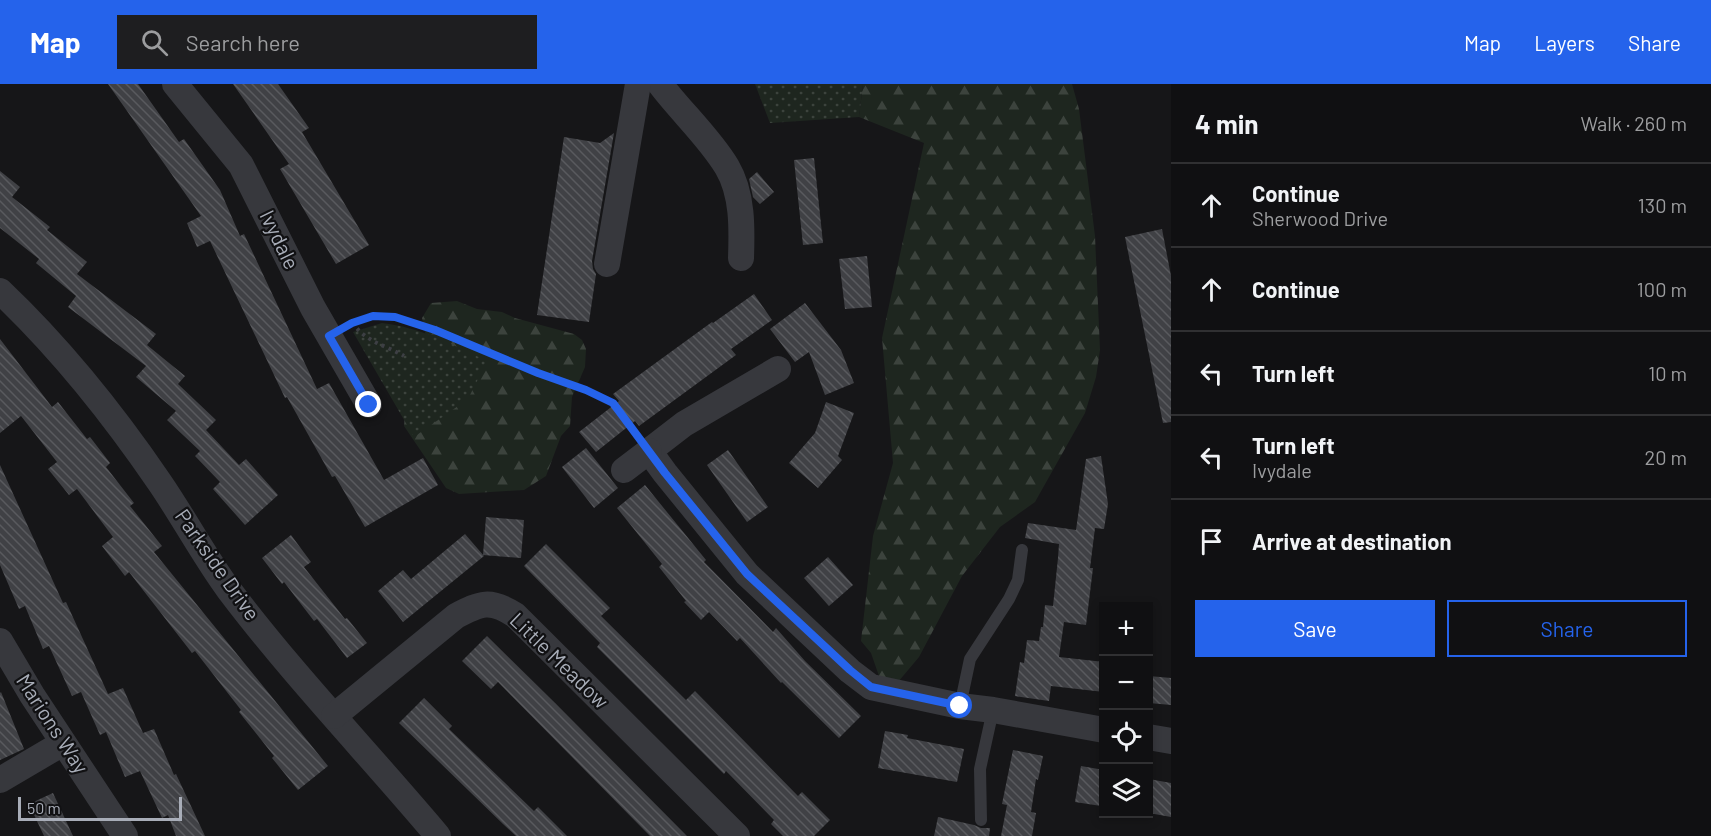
<!DOCTYPE html>
<meta charset="utf-8">
<style>
:root{--surface:#101012;--page:#1e1e20;--text:#f1f3f6;--muted:#9c9d9f;--line:#303032;--accent:#2563eb}
body{margin:0;font-family:Barlow,sans-serif;background:var(--page);color:var(--text)}
.controls{position:absolute;right:18px;bottom:18px;display:grid;overflow:hidden;border-radius:0px;box-shadow:0 3px 9px #0003}
.controls button{width:54px;height:54px;display:grid;place-items:center;padding:0;border:0;border-bottom:2px solid var(--line);background:var(--surface);color:var(--text);font:30px sans-serif}
.scale{position:absolute;left:18px;bottom:15px;width:164px;box-sizing:border-box;padding-left:6px;border:3px solid #a8adb8;border-top:0;font-size:16px;line-height:21px;white-space:nowrap;color:#a8adb8;-webkit-text-stroke:4px #111113;paint-order:stroke}
.stop{position:absolute;width:18px;height:18px;margin:-14px;border:4px solid #2563eb;border-radius:50%;background:#fff}
.stop.end{background:#2563eb;border-color:#fff;box-shadow:0 2px 6px #0008}
.list{margin:0;padding:0;list-style:none}
h2{display:flex;justify-content:space-between;align-items:center;height:78px;margin:0;padding:0 24px;font-size:26px}
h2 small{font-size:20px;font-weight:400;color:var(--muted)}
.list li{display:grid;grid-template-columns:39px 1fr auto;gap:18px;align-items:center;box-sizing:border-box;height:84px;padding:0 24px;border-top:2px solid var(--line)}
.list b{display:block;font-size:22px;white-space:nowrap}
.list p{margin:0;font-size:20px;white-space:nowrap;color:var(--muted)}
.list em{font-size:20px;font-style:normal;color:var(--muted)}
.actions{display:flex;gap:12px;padding:18px 24px}
.actions a{flex:1;padding:14px 0;border:2px solid var(--accent);border-radius:0px;text-align:center;font-size:21px;color:var(--accent)}
.actions .main{background:var(--accent);color:#fff}
.icon{flex:none;width:33px;height:33px;fill:none;stroke:currentColor;stroke-width:2;stroke-linecap:round;stroke-linejoin:round}
.map{position:relative;flex:none;width:1171px;height:752px;overflow:hidden}
header{display:flex;align-items:center;gap:36px;box-sizing:border-box;height:84px;padding:0 30px;background:var(--accent);color:#fff}
header strong{font-size:28px}
nav{display:flex;gap:33px;margin-inline-start:auto;font-size:21px}
.search{width:420px;height:54px;background:var(--page);display:flex;align-items:center;gap:15px;box-sizing:border-box;padding:0 21px;border-radius:0px;color:var(--muted);font-size:22px}
main{display:flex}
aside{flex:1;background:var(--surface)}
.map>svg:first-child{display:block}
</style>
<header>
<strong>Map</strong>
<div class="search"><svg class="icon" aria-label="search" viewBox="0 0 24 24"><circle cx="10" cy="10" r="6"/><path d="M15 15l6 6"/></svg>Search here</div>
<nav><a>Map</a><a>Layers</a><a>Share</a></nav>
</header>
<main>
<div class="map">
<svg width="1171" height="752" viewBox="0 0 1171 752">
<defs>
<pattern id="forest-firs" width="22" height="20" patternUnits="userSpaceOnUse" patternTransform="scale(1.5)"><rect width="22" height="20" fill="#1e261f"/><path d="M5 1l3.5 6h-7zM16 11l3.5 6h-7z" fill="#3c433d"/></pattern>
<pattern id="park-dots" width="8" height="8" patternUnits="userSpaceOnUse" patternTransform="scale(1.5)"><rect width="8" height="8" fill="#1e261f"/><path d="M2 2h.1M6 6h.1" fill="none" stroke="#3c433d" stroke-width="1.8" stroke-linecap="round"/></pattern>
<pattern id="building-back-hatch" width="6" height="6" patternUnits="userSpaceOnUse" patternTransform="scale(1.5)"><rect width="6" height="6" fill="#404145"/><path d="M-1 5l2 2M0 0l6 6M5-1l2 2" fill="none" stroke="#595a5e"/></pattern>
</defs>
<rect width="100%" height="100%" fill="#161618"/>
<g fill="url(#forest-firs)">
<path d="M863,0H1072L1079,25L1095,152L1100,266L1096,293L1085,329L1035,418L1000,443L962,492L919,573L898,598L879,592L871,569L861,557L873,452L893,379L882,254L924,59L859,33Z"/>
<path d="M457,217L477,225L502,228L515,234L574,250L582,256L586,265L585,283L572,313L570,342L561,352L546,392L524,406L459,410L446,404L404,342L406,318L426,253L422,234L431,219Z"/>
</g>
<g fill="url(#park-dots)">
<path d="M755,0H863L859,33L770,39Z"/>
<path d="M382,239C419,243 454,261 487,277L468,315L414,353L353,248Z"/>
</g>
<g fill="url(#building-back-hatch)">
<path d="M108,0H138L179,58L184,55L220,106L240,152L244,150L317,305L329,299L384,396L423,374L438,401L365,443L335,392L332,393L287,313L285,314L210,157L197,163L187,139L201,132Z"/>
<path d="M233,0H278L309,44L302,48L369,161L336,180L280,85L289,80Z"/>
<path d="M614,49L592,177L593,185L596,190L589,238L537,231L564,53L600,59Z"/>
<path d="M814,74L823,159L803,161L794,76Z"/>
<path d="M0,87L20,103L12,113L50,143L47,146L87,178L77,190L156,250L147,261L185,292L178,300L216,336L206,346L239,381L246,375L278,411L245,441L213,405L220,398L195,372L200,367L167,336L176,327L136,293L146,282L68,223L76,212L36,179L39,175L0,144Z"/>
<path d="M757,88L774,108L760,120L753,113L749,95Z"/>
<path d="M1162,145L1171,192V338L1163,339L1125,153Z"/>
<path d="M867,172L872,223L845,225L839,175Z"/>
<path d="M754,210L772,236L731,265L736,271L639,342L635,337L596,368L579,348L619,317L613,310L712,238L713,239Z"/>
<path d="M805,219L841,266L854,299L825,311L809,268L795,278L770,245Z"/>
<path d="M0,255L52,323L58,318L87,355L90,353L110,379L106,383L134,419L130,422L162,462L154,468L328,682L298,706L272,674L274,672L239,628L241,626L195,567L192,569L129,488L125,492L102,462L113,453L77,405L69,411L48,385L57,378L21,332L0,349Z"/>
<path d="M826,318L854,329L838,372L842,376L818,404L789,379L815,349Z"/>
<path d="M586,364L618,404L594,424L562,383Z"/>
<path d="M728,366L768,423L747,438L707,381Z"/>
<path d="M1101,372L1108,420L1104,445L1095,444L1090,484H1093L1086,541L1064,538L1059,573L1104,578V608L1051,602L1049,617L1015,612L1020,578L1024,579L1027,556L1039,557L1041,543H1043L1045,521L1053,522L1058,474L1059,460L1025,454L1028,439L1076,446L1086,375Z"/>
<path d="M0,381L63,519L66,518L108,610L123,604L143,649L154,645L174,691L176,690L205,752H176L168,731L162,734L140,687L125,693L106,648L100,651L81,608L72,612L49,562L43,565L25,522L19,525L0,481Z"/>
<path d="M645,401L706,476L704,478L773,548L776,544L805,577L861,632L839,654L782,598L781,599L740,554L737,557L709,528L701,536L684,518L686,517L659,483L662,480L617,424Z"/>
<path d="M486,433L524,436L521,474L483,471Z"/>
<path d="M465,450L484,472L403,538L378,507L403,486L411,495Z"/>
<path d="M291,451L311,478L304,483L345,535L347,534L367,559L347,574L317,535L314,537L284,498L282,500L262,474Z"/>
<path d="M546,460L610,524L601,532L686,616L695,607L798,712L802,708L830,736L814,752H783L771,740L774,736L726,687L724,690L597,563L600,559L524,482Z"/>
<path d="M828,473L853,501L829,522L804,494Z"/>
<path d="M487,552L555,619L687,752H650L498,598L491,605L462,577Z"/>
<path d="M1149,592L1171,594V621L1149,619Z"/>
<path d="M1,608L24,665L0,676V609Z"/>
<path d="M424,614L452,642L449,645L534,727L538,723L567,752H516L503,740L399,639Z"/>
<path d="M885,647L908,651L907,654L964,665L957,698L878,684Z"/>
<path d="M1013,666L1043,672L1038,696L1036,695L1031,728L1036,729L1032,752H1001L1007,721L1002,720Z"/>
<path d="M1081,682L1104,686L1101,722L1075,718Z"/>
<path d="M1149,695L1171,699V733L1149,729Z"/>
<path d="M53,709L73,752H44L29,720Z"/>
<path d="M938,733L974,741L981,744H990L989,752H934Z"/>
</g>
<g fill="none" stroke-linecap="round" stroke-linejoin="round">
<g stroke="#3d3f44" stroke-width="4" stroke-dasharray="3 4.5" stroke-linecap="butt">
<path d="M352,239C368,259 383,260 404,272"/>
<path d="M348,242L373,232L395,233L435,246L538,289L586,306L613,319L636,350"/>
</g>
<g stroke="#37383d" stroke-width="12">
<path d="M960,622L970,575L1009,515L1018,496L1022,466"/>
<path d="M981,736L980,685L993,626"/>
</g>
<g stroke="#37383d" stroke-width="26">
<path d="M175,0L241,81L313,224L369,321"/>
<path d="M660,0C681,28 709,53 727,83C743,110 742,145 741,174"/>
<path d="M607,180L638,0"/>
<path d="M0,207C58,262 115,333 160,399C184,434 204,472 229,506C294,592 369,670 438,752"/>
<path d="M778,285L684,340L649,367L665,389L747,490L850,587L871,603L960,622L993,626L1104,646"/>
<path d="M624,386L649,367"/>
<path d="M0,557L32,611L125,752"/>
<path d="M334,632L456,532C481,519 490,515 515,531L737,752"/>
<path d="M1148,653L1171,657"/>
<path d="M0,696L63,659"/>
</g>
</g>
<g fill="none" stroke-linecap="round" stroke-linejoin="round">
<path stroke="#2563eb" stroke-width="8" d="M369,321L329,252L352,239L373,232L395,233L435,246L538,289L586,306L613,319L665,389L747,490L850,586L871,603L960,622"/>
</g>
<g text-anchor="middle" stroke-width="4.5" stroke-linejoin="round" paint-order="stroke">
<g font-size="21" fill="#a8adb8" stroke="#111113">
<text transform="translate(279 156) rotate(64)" y="7">Ivydale</text>
<text transform="translate(217 481) rotate(55)" y="7">Parkside Drive</text>
<text transform="translate(559 577) rotate(44)" y="7">Little Meadow</text>
<text transform="translate(52 640) rotate(57)" y="7">Marions Way</text>
</g>
</g>
</svg>
<div class="controls">
<button>+</button>
<button>−</button>
<button><svg class="icon" aria-label="locate" viewBox="0 0 24 24"><circle cx="12" cy="12" r="6"/><path d="M12 2v4M12 18v4M2 12h4M18 12h4"/></svg></button>
<button><svg class="icon" aria-label="layers" viewBox="0 0 24 24"><path d="M12 4l9 5-9 5-9-5zM3 14l9 5 9-5"/></svg></button>
</div>
<div class="scale">50 m</div>
<div class="stop" style="left:960px;top:622px"></div>
<div class="stop end" style="left:369px;top:321px"></div>
</div>
<aside>
<h2>4 min<small>Walk · 260 m</small></h2>
<ul class="list">
<li><svg class="icon" aria-label="ahead" viewBox="0 0 24 24"><path d="M12 20V5M6 11l6-6 6 6"/></svg><div><b>Continue</b><p>Sherwood Drive</p></div><em>130 m</em></li>
<li><svg class="icon" aria-label="ahead" viewBox="0 0 24 24"><path d="M12 20V5M6 11l6-6 6 6"/></svg><div><b>Continue</b></div><em>100 m</em></li>
<li><svg class="icon" aria-label="left" viewBox="0 0 24 24"><path d="M17 20v-9H6M10 6l-5 5 5 5"/></svg><div><b>Turn left</b></div><em>10 m</em></li>
<li><svg class="icon" aria-label="left" viewBox="0 0 24 24"><path d="M17 20v-9H6M10 6l-5 5 5 5"/></svg><div><b>Turn left</b><p>Ivydale</p></div><em>20 m</em></li>
<li><svg class="icon" aria-label="arrive" viewBox="0 0 24 24"><path d="M6 21V4h12l-3 4 3 4H6"/></svg><div><b>Arrive at destination</b></div></li>
</ul>
<div class="actions"><a class="main">Save</a><a>Share</a></div>
</aside>
</main>
